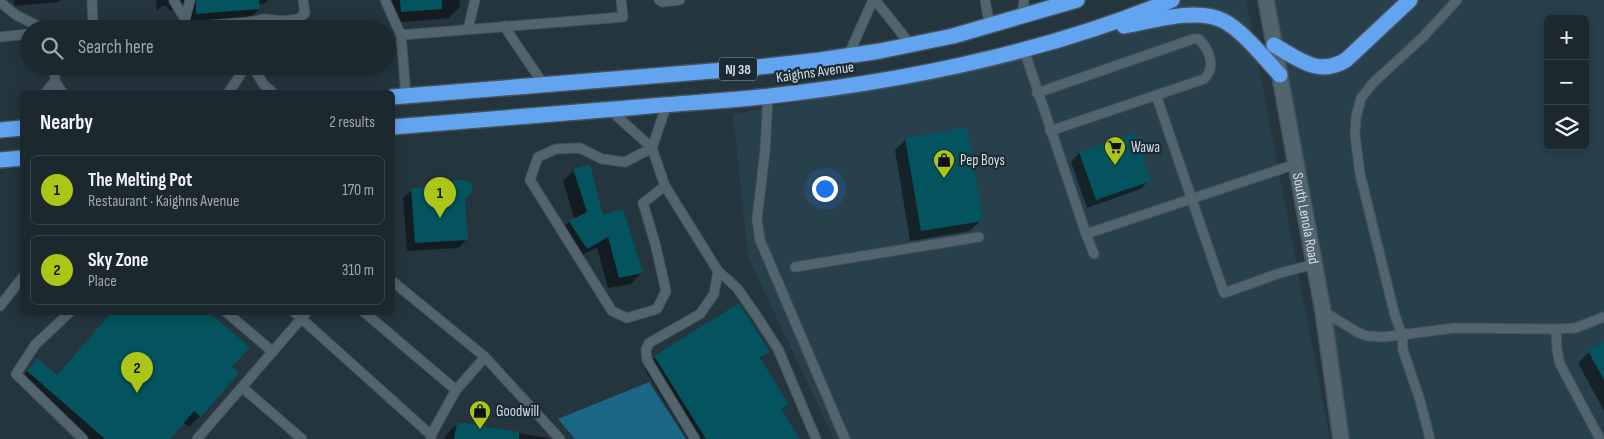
<!DOCTYPE html>
<meta charset="utf-8">
<style>
:root{--surface:#1b282e;--page:#243036;--text:#f1f3f6;--muted:#a0a6aa;--line:#39444a;--accent:#abc616}
body{margin:0;font-family:"Sofia Sans Condensed",sans-serif;background:var(--page);color:var(--text)}
.controls{position:absolute;right:15px;top:15px;display:grid;overflow:hidden;border-radius:8px;box-shadow:0 2px 12px #0003}
.controls button{width:45px;height:45px;display:grid;place-items:center;padding:0;border:0;border-bottom:1px solid var(--line);background:var(--surface);color:var(--text);font:25px sans-serif}
.you{position:absolute;left:824px;top:188px;width:18px;height:18px;margin:-12px;border:4px solid #fff;border-radius:50%;background:#1a73e8;box-shadow:0 0 0 8px #1a73e833}
.badge{display:grid;place-items:center;width:32px;height:32px;border-radius:50%;background:var(--accent);color:#111;font-size:16px;font-weight:700}
.pin{position:absolute;translate:-50% -41px;filter:drop-shadow(0 1px 2px #0008)}
.pin::after{content:'';position:absolute;top:26px;width:18px;height:15px;background:inherit;clip-path:polygon(0 0,100% 0,50% 100%)}
.list{margin:0;padding:0;list-style:none}
h2{display:flex;justify-content:space-between;align-items:center;height:65px;margin:0;padding:0 20px;font-size:21px}
h2 small{font-size:16px;font-weight:400;color:var(--muted)}
.list li{display:grid;grid-template-columns:32px 1fr auto;gap:15px;align-items:center;box-sizing:border-box;height:70px;margin:0 10px 10px;padding:0 10px;border:1px solid var(--line);border-radius:8px}
.list b{display:block;font-size:19px;white-space:nowrap}
.list p{margin:0;font-size:16px;white-space:nowrap;color:var(--muted)}
.list em{font-size:16px;font-style:normal;color:var(--muted)}
.icon{flex:none;width:28px;height:28px;fill:none;stroke:currentColor;stroke-width:2;stroke-linecap:round;stroke-linejoin:round}
.map{position:relative;flex:none;width:1604px;height:439px;overflow:hidden}
.search{position:absolute;background:var(--surface);box-shadow:0 2px 12px #0003;left:20px;top:20px;width:375px;height:55px;display:flex;align-items:center;gap:12px;box-sizing:border-box;padding:0 18px;border-radius:28px;color:var(--muted);font-size:19px}
.panel{position:absolute;background:var(--surface);box-shadow:0 2px 12px #0003;left:20px;top:90px;width:375px;height:225px;border-radius:8px}
.map>svg:first-child{display:block}
</style>
<div class="map">
<svg width="1604" height="439" viewBox="0 0 1604 439">
<rect width="100%" height="100%" fill="#24353e"/>
<g fill="#28404c" fill-rule="evenodd">
<path d="M1178,0H1246L1330,439H834L748,257L733,114L941,77Z"/>
<path d="M1265,0H1604V439H1341ZM1548,19H1585V146H1548Z"/>
</g>
<path fill="#1b6786" d="M649,382L686,439H575L558,419Z"/>
<g fill="#0007">
<path d="M14,0H60L58,2L15,6Z"/>
<path d="M156,0H268L265,3L260,4V8L249,19L186,25L185,10L181,5H177L171,11L165,6H162L157,11Z"/>
<path d="M389,0H459L460,7L449,18L391,23Z"/>
<path d="M906,139L981,220L970,231L910,241L895,150Z"/>
<path d="M1079,153L1149,180L1141,189L1087,208L1071,162Z"/>
<path d="M574,170L602,216L642,272L631,284L608,288L597,247L575,259L558,233L569,222L575,220L563,181Z"/>
<path d="M445,183L464,199L467,239L458,248L407,251L403,198L412,190L440,188Z"/>
<path d="M739,305L768,352L760,360L788,404L781,411L798,439H688L644,368L655,357Z"/>
<path d="M1604,344V411L1578,363L1589,352Z"/>
<path d="M37,360L56,376L231,367L200,416L189,427L183,422L168,439H82L17,383Z"/>
<path d="M457,424L549,438L550,439H445L446,435Z"/>
</g>
<g fill="#03545e">
<path d="M196,0H259L260,9L196,14Z"/>
<path d="M400,0H442V9L401,12Z"/>
<path d="M967,127L983,221L921,231L905,138Z"/>
<path d="M1134,133L1151,181L1096,200L1079,152Z"/>
<path d="M590,164L603,215L623,209L643,273L619,278L608,237L587,249L569,221L587,212L573,169Z"/>
<path d="M465,180L470,182L472,186V192L465,199L468,240L415,243L411,188L445,186V182Z"/>
<path d="M739,303L770,352L760,358L789,404L781,410L800,439H706L654,356Z"/>
<path d="M112,312H208L250,347L232,367L239,373L201,417L194,411L170,439H105L27,371L37,358L57,375Z"/>
<path d="M1604,342V380L1588,351Z"/>
<path d="M457,422L519,432V439H454Z"/>
</g>
<g fill="none" stroke-linecap="round" stroke-linejoin="round">
<g stroke="#445259" stroke-width="11">
<g id="lane">
<path d="M92,0L93,29"/>
<path d="M385,0L401,35"/>
<path d="M659,0L662,2L680,0"/>
<path d="M875,0L911,45"/>
<path d="M985,0L990,27"/>
<path d="M174,1L185,19L190,0"/>
<path d="M0,2L16,15L44,29"/>
<path d="M1022,17L1024,0"/>
<path d="M504,26L544,85"/>
<path d="M163,29L249,22"/>
<path d="M246,29L249,22L264,19L283,21L299,19L305,13L303,0"/>
<path d="M468,29L475,0"/>
<path d="M0,37L29,34"/>
<path d="M1024,50L1086,234L1296,164"/>
<path d="M848,56L873,0"/>
<path d="M54,66L55,81L62,92"/>
<path d="M252,66L264,85L272,92"/>
<path d="M46,92L55,81"/>
<path d="M229,92L246,66"/>
<path d="M1037,93L1193,39H1199C1210,50 1216,68 1204,79L1050,131"/>
<path d="M1156,95L1224,293L1280,273L1315,264"/>
<path d="M406,96L401,35L623,17L621,0"/>
<path d="M768,96L765,151L757,219L760,240L845,439"/>
<path d="M609,109L652,148L667,104"/>
<path d="M580,148L602,159L625,162L652,148L665,186L643,203L655,243L666,291L657,309L627,318L612,311L530,180L538,157L556,149Z"/>
<path d="M665,186L718,271L737,288L756,315L778,349L816,439"/>
<path d="M1086,234L1094,254"/>
<path d="M795,267L979,237"/>
<path d="M392,281L485,357L560,439"/>
<path d="M0,306L22,278"/>
<path d="M1323,311L1357,332L1367,336L1384,337L1455,328L1556,329L1575,328L1604,317"/>
<path d="M70,312L35,345L16,374L83,439"/>
<path d="M226,312L273,352"/>
<path d="M294,312L431,435V439"/>
<path d="M364,312L456,390L431,435"/>
<path d="M1556,329L1557,350L1560,364L1600,439"/>
<path d="M243,388L302,439"/>
<path d="M456,390L485,357"/>
<path d="M197,439L307,312"/>
<path d="M695,439L647,360L646,350L649,343L700,314L714,294L718,271"/>
<path d="M1430,439L1420,400L1403,350L1402,334L1395,316L1360,174L1355,135L1356,117L1361,98L1374,82L1423,37L1457,0"/>
</g>
</g>
<g stroke="#445259" stroke-width="18">
<g id="secondary">
<path id="s1" d="M1266,0L1323,311L1341,439"/>
</g>
</g>
<g stroke="#445259" stroke-width="18">
<g id="highway">
<path d="M1124,26C1152,21 1198,7 1224,21C1244,32 1264,58 1280,75"/>
<path d="M1274,45C1299,59 1318,77 1346,60L1410,0"/>
<path d="M392,97L750,68L820,60L880,51L953,36L1077,0"/>
<path d="M392,127C475,120 557,114 639,107C683,103 726,101 770,96C907,81 1044,53 1172,0"/>
<path d="M0,130L22,128"/>
<path d="M0,160L22,158"/>
</g>
</g>
<use href="#lane" stroke="#52646e" stroke-width="9"/>
<use href="#secondary" stroke="#52646e" stroke-width="15"/>
<use href="#highway" stroke="#63a4f1" stroke-width="15"/>
</g>
<defs>
<g id="supermarket-pin" transform="scale(1.125)"><path d="M0 17L-7.5 6A9.5 9.5 0 1 1 7.5 6Z" fill="#abc616" stroke="#1b2b33"/><path d="M-6-5.5h2.5l.6 2H6L4.5 2H-2.5L-4.4-4H-6ZM-1.5 3.2a1.3 1.3 0 1 0 .1 0ZM3 3.2a1.3 1.3 0 1 0 .1 0Z" fill="#111"/></g>
<g id="shop-pin" transform="scale(1.125)"><path d="M0 17L-7.5 6A9.5 9.5 0 1 1 7.5 6Z" fill="#abc616" stroke="#1b2b33"/><path d="M-5-2.5h2.3a2.7 3.5 0 0 1 5.4 0H5L5.5 6h-11ZM-1.5-2.5h3a1.5 2.3 0 0 0-3 0Z" fill="#111"/></g>
</defs>
<g fill-rule="evenodd">
<use href="#supermarket-pin" x="1115" y="147"/>
<use href="#shop-pin" x="944" y="160"/>
<use href="#shop-pin" x="480" y="411"/>
</g>
<g text-anchor="middle" stroke-width="4.5" stroke-linejoin="round" paint-order="stroke">
<rect fill="#1b2b33" stroke="#9ca8ae" stroke-width="1" x="719" y="57.5" width="38" height="23" rx="4"/>
<g font-size="14" font-weight="bold" fill="#d3dde2">
<text x="738" y="74">NJ 38</text>
</g>
<g font-size="15" fill="#d3dde2" stroke="#1b2b33">
<text transform="translate(815 72) rotate(-8)" y="5">Kaighns Avenue</text>
<text dy="5" stroke="none"><textPath href="#s1" startOffset="222">South Lenola Road</textPath></text>
</g>
<g font-size="15" fill="#d3dde2" stroke="#1b2b33" text-anchor="start">
<text x="1131" y="152">Wawa</text>
<text x="960" y="165">Pep Boys</text>
<text x="496" y="416">Goodwill</text>
</g>
</g>
</svg>
<div class="controls">
<button>+</button>
<button>−</button>
<button><svg class="icon" aria-label="layers" viewBox="0 0 24 24"><path d="M12 4l9 5-9 5-9-5zM3 14l9 5 9-5"/></svg></button>
</div>
<div class="you"></div>
<div class="pin badge" style="left:440px;top:218px">1</div>
<div class="pin badge" style="left:137px;top:393px">2</div>
<div class="search"><svg class="icon" aria-label="search" viewBox="0 0 24 24"><circle cx="10" cy="10" r="6"/><path d="M15 15l6 6"/></svg>Search here</div>
<section class="panel">
<h2>Nearby<small>2 results</small></h2>
<ul class="list">
<li><span class="badge">1</span><div><b>The Melting Pot</b><p>Restaurant · Kaighns Avenue</p></div><em>170 m</em></li>
<li><span class="badge">2</span><div><b>Sky Zone</b><p>Place</p></div><em>310 m</em></li>
</ul>
</section>
</div>
